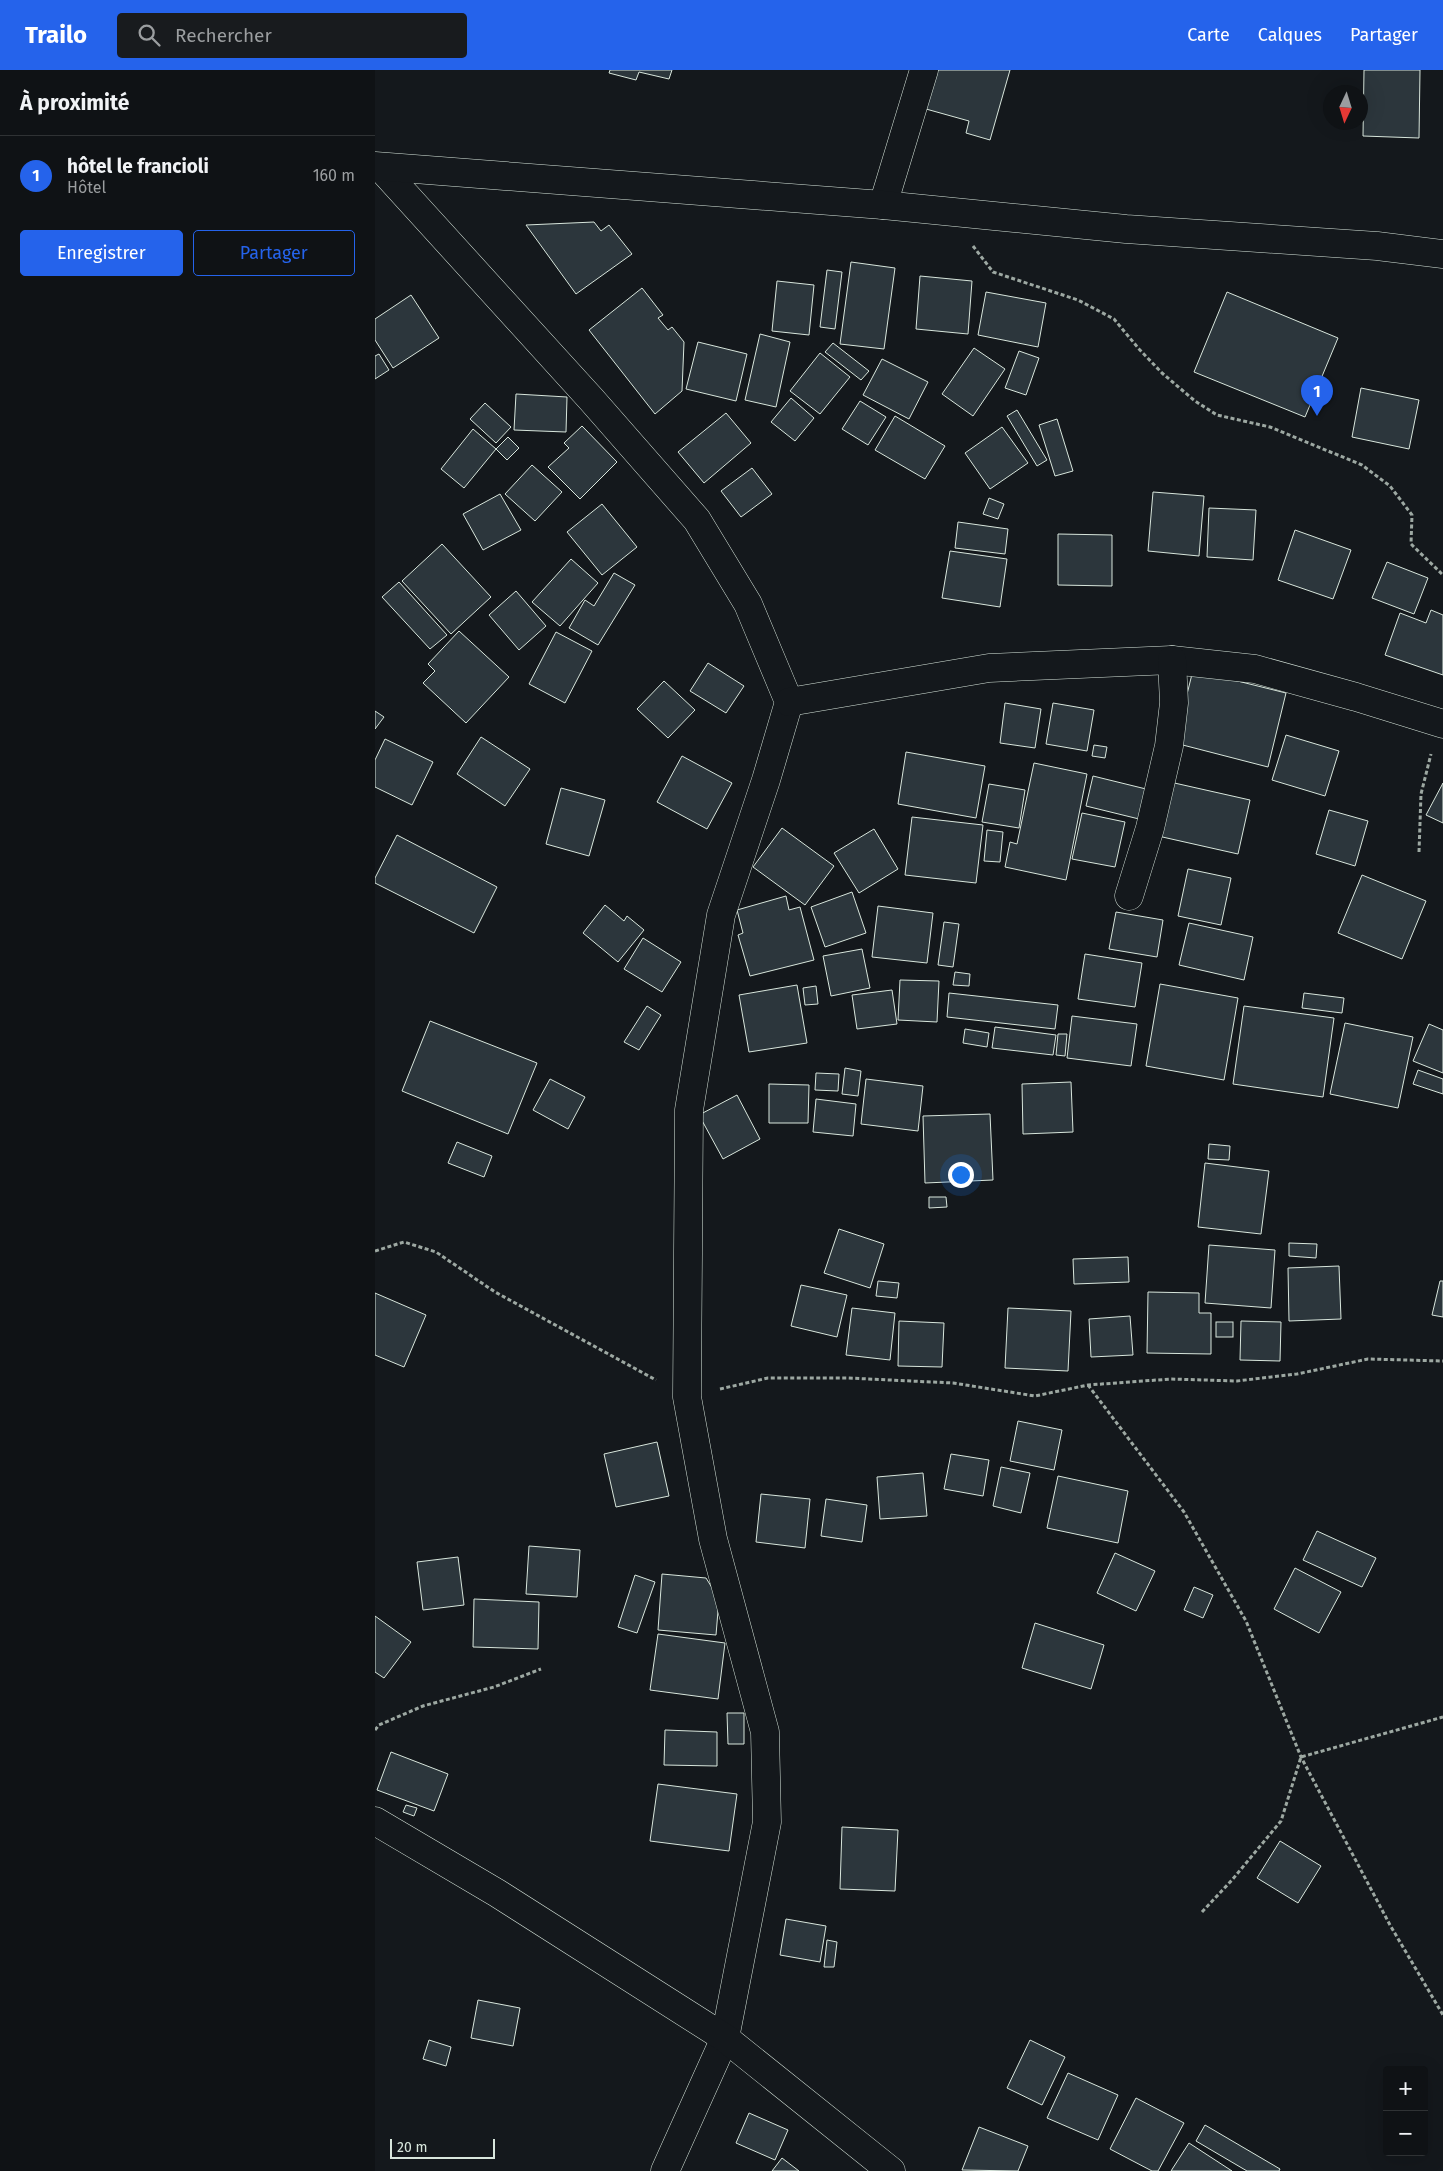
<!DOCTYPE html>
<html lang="fr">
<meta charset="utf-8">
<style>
:root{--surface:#0f1215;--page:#181b1e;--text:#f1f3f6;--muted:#9b9ea0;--line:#2f3234;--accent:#2563eb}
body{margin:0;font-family:"Fira Sans",sans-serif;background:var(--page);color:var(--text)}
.controls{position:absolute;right:15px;bottom:15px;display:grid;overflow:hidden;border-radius:5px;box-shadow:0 5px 20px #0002}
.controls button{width:45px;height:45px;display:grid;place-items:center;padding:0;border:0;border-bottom:1px solid var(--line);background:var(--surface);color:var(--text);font:25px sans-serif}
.compass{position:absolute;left:948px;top:15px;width:45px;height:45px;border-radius:50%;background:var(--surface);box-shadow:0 5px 20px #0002;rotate:184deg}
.scale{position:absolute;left:15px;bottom:12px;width:105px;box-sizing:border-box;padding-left:5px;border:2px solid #d8e6dc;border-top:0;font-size:14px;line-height:18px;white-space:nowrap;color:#d8e6dc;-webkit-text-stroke:4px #14181c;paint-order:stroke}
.you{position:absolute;left:585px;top:1104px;width:18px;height:18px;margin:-12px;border:4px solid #fff;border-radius:50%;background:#1a73e8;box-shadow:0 0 0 8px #1a73e833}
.badge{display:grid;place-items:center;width:32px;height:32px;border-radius:50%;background:var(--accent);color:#fff;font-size:16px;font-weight:700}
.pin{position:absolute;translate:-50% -41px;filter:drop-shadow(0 1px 2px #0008)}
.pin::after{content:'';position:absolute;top:26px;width:18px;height:15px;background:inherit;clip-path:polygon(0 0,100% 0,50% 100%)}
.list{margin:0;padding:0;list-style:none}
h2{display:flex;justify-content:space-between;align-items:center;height:65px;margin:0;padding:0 20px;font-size:21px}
h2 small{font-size:16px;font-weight:400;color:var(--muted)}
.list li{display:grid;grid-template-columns:32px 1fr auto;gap:15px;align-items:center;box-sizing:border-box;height:80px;padding:0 20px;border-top:1px solid var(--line)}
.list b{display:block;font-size:19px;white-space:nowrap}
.list p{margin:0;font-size:16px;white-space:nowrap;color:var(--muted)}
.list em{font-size:16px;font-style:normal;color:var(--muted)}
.actions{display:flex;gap:10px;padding:15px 20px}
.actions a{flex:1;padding:11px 0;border:1px solid var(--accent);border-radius:5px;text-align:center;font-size:18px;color:var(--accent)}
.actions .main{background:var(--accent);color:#fff}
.icon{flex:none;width:28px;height:28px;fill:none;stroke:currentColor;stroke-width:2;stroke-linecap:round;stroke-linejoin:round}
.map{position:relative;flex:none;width:1068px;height:2101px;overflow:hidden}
header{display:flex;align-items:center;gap:30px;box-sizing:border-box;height:70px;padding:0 25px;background:var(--accent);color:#fff}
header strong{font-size:24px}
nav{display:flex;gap:28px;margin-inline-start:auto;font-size:18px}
.search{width:350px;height:45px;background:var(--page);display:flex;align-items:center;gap:12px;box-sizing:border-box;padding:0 18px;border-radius:5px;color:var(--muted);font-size:19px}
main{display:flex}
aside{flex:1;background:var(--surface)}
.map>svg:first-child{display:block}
</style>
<header>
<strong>Trailo</strong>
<div class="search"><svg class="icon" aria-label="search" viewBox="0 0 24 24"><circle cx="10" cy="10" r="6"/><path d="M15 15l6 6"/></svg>Rechercher</div>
<nav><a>Carte</a><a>Calques</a><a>Partager</a></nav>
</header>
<main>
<aside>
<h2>À proximité<small></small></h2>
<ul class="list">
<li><span class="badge">1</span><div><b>hôtel le francioli</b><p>Hôtel</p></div><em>160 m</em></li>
</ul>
<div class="actions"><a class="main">Enregistrer</a><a>Partager</a></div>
</aside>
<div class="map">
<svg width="1068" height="2101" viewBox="0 0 1068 2101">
<rect width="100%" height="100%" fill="#14181c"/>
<g fill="#2c363c" stroke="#d8e6dc">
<path d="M235,0H297L294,9L264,2L261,10L234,3Z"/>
<path d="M563,0H635L615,70L591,63L594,51L551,39Z"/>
<path d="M989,0H1045L1044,68L988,66Z"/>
<path d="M219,152L226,161L234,155L257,184L201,224L151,155Z"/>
<path d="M476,192L520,198L509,279L465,274Z"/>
<path d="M452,200L467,202L460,259L445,257Z"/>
<path d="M545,206L597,211L593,264L541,259Z"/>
<path d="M402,211L439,215L434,265L397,261Z"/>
<path d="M267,218L288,245L283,248L293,260L297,257L309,272L307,321L280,344L214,260Z"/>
<path d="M611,222L671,233L663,277L603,265Z"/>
<path d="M852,222L963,268L930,347L819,302Z"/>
<path d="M36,225L64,268L18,298L0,270V249Z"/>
<path d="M385,264L415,272L401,337L370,330Z"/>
<path d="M323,272L372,284L361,331L311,319Z"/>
<path d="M458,273L494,301L486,310L450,282Z"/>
<path d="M599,278L630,299L598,346L567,324Z"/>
<path d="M644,281L664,288L651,325L630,318Z"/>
<path d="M445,283L475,307L445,344L415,321Z"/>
<path d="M4,284L14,300L0,309V286Z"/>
<path d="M507,289L553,312L534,349L488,325Z"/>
<path d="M986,318L1044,330L1034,379L977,367Z"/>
<path d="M141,324L192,327L191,362L139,360Z"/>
<path d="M416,328L439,348L420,371L396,352Z"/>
<path d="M485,331L511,347L493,375L467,359Z"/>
<path d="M110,333L136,357L121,373L95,349Z"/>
<path d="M642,340L672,390L662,396L632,346Z"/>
<path d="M351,343L376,373L329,413L303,382Z"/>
<path d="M520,346L570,376L550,409L500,380Z"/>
<path d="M682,349L698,401L680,406L664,355Z"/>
<path d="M207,356L242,392L205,429L173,397L194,378L189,373Z"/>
<path d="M627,357L653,393L615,419L590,383Z"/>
<path d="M98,359L121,379L89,418L66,399Z"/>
<path d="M133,367L144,378L132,390L121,379Z"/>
<path d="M157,395L187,422L160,451L130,424Z"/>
<path d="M377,398L397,424L366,447L346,421Z"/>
<path d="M778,422L829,426L824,486L773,481Z"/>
<path d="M125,424L146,460L108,480L88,444Z"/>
<path d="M614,428L629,434L623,449L608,444Z"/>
<path d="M227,434L262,477L227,505L192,462Z"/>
<path d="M834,438L881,440L878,490L832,487Z"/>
<path d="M583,452L633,459L630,484L580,478Z"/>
<path d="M920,460L976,480L958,529L903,510Z"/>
<path d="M683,464L737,465V516L683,515Z"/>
<path d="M67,474L116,527L76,564L27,511Z"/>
<path d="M575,481L632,489L625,537L567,528Z"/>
<path d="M196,489L223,513L185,556L157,532Z"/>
<path d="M1012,492L1053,508L1039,544L997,528Z"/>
<path d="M239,503L260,515L223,575L194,558L210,530L219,536Z"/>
<path d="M24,512L72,565L55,579L7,527Z"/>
<path d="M141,521L171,556L144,580L114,545Z"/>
<path d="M1056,540L1068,545V605L1010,585L1025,543L1051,553Z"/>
<path d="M84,561L134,607L91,653L48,613L60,601L53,594Z"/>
<path d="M181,562L217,581L190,633L154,614Z"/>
<path d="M333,593L369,616L351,643L315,621Z"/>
<path d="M818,600L911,623L893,697L800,673Z"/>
<path d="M289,611L320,640L293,668L262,639Z"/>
<path d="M630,633L666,639L660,678L625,673Z"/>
<path d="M678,633L719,640L712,681L671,674Z"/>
<path d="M0,641L9,647L0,659Z"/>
<path d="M911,665L964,681L950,726L897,710Z"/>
<path d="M106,667L155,699L130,736L82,704Z"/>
<path d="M10,669L58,692L37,735L0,717V690Z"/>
<path d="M719,675L732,677L730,688L717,686Z"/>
<path d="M531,682L610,696L601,748L523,734Z"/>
<path d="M307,686L357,713L332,759L282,732Z"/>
<path d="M659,693L712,704L691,810L630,797L635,772L642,774Z"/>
<path d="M718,706L771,719L764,749L711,736Z"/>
<path d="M795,712L875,730L863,784L783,766Z"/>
<path d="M1068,713V753L1051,745Z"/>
<path d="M614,714L650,720L644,758L607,752Z"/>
<path d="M186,718L230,730L214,786L171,774Z"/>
<path d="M954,740L993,751L980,796L941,784Z"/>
<path d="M707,743L750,752L740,797L697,789Z"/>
<path d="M537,747L608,755L601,813L530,805Z"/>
<path d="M407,758L459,796L430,835L378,797Z"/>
<path d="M499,759L523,799L484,823L459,783Z"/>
<path d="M612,760L628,762L625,792L609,791Z"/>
<path d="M22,765L122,817L99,863L0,813V808Z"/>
<path d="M813,799L856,808L846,855L803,846Z"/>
<path d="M987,805L1051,831L1027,889L963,863Z"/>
<path d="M477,822L491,863L450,877L436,837Z"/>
<path d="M411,826L414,840L425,837L439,890L375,906L363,865L368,863L362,840Z"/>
<path d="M230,835L249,851L252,846L269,860L243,892L208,863Z"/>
<path d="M503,836L558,843L552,893L497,887Z"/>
<path d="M741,842L788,850L782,887L734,879Z"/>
<path d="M569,852L584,854L578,897L563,895Z"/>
<path d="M814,853L878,867L869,910L804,895Z"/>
<path d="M268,868L306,892L287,922L249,899Z"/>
<path d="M487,879L495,918L456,926L448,886Z"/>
<path d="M710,884L767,893L760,937L703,929Z"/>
<path d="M580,902L595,904L594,916L578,915Z"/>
<path d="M525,910L564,911L562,952L523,950Z"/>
<path d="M785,914L863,928L849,1010L771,996Z"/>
<path d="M422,915L432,973L374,982L364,925Z"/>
<path d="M441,916L443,934L430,935L428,918Z"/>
<path d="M517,920L522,954L482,959L477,925Z"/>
<path d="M574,923L683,935L680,959L572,947Z"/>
<path d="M929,923L969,928L967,943L927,938Z"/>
<path d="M272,936L286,945L264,980L249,972Z"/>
<path d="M869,936L959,948L948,1027L858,1014Z"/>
<path d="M697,946L762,954L756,996L692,988Z"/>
<path d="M55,951L162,993L133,1064L27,1021Z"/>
<path d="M970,953L1038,967L1023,1038L955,1024Z"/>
<path d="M1054,954L1068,960V1003L1038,991Z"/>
<path d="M620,957L681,965L678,985L617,978Z"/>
<path d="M590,959L614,963L612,977L588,973Z"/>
<path d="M683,964H692L690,986L681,985Z"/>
<path d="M470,998L486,1001L483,1026L467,1024Z"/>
<path d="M1043,1000L1068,1009V1024L1038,1014Z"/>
<path d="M441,1003L464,1004L463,1021L440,1020Z"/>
<path d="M175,1009L210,1027L193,1059L158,1040Z"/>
<path d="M491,1009L548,1016L543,1061L486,1054Z"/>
<path d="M696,1012L698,1062L648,1064L647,1014Z"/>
<path d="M394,1014L434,1015L433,1053H394Z"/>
<path d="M362,1025L385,1069L348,1089L324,1045Z"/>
<path d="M441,1029L481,1034L478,1066L438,1062Z"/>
<path d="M615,1044L618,1110L550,1113L548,1046Z"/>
<path d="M82,1072L117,1086L109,1107L73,1093Z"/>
<path d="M834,1074L855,1076L854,1090L833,1089Z"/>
<path d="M830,1093L894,1101L886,1164L823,1157Z"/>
<path d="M554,1127H571L572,1137L554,1138Z"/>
<path d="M464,1159L509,1174L495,1218L449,1203Z"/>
<path d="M914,1173L942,1174L941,1188L914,1186Z"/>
<path d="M834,1175L900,1180L896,1238L830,1233Z"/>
<path d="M753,1187L754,1212L699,1214L698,1189Z"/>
<path d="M964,1196L966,1249L914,1251L913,1198Z"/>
<path d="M503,1211L524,1213L522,1228L501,1226Z"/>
<path d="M1065,1211H1068V1247L1057,1245Z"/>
<path d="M426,1215L472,1225L462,1267L416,1256Z"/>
<path d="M773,1222L824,1223V1243H836V1284L772,1283Z"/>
<path d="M0,1223L51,1245L29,1297L0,1285Z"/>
<path d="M477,1238L520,1243L515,1290L471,1285Z"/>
<path d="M633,1238L696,1241L693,1301L630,1298Z"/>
<path d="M755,1246L758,1285L716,1287L714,1249Z"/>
<path d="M524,1251L569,1253L567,1297L523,1296Z"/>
<path d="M866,1251L906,1252L905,1291L865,1290Z"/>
<rect x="841" y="1252" width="17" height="15"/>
<path d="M643,1351L687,1360L679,1400L635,1391Z"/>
<path d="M282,1372L294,1426L241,1437L229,1384Z"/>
<path d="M576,1384L614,1390L608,1426L569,1419Z"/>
<path d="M626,1397L655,1403L646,1443L618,1436Z"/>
<path d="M548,1403L552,1446L505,1449L502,1407Z"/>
<path d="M683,1406L753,1421L743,1473L672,1458Z"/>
<path d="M386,1424L435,1429L430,1478L381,1472Z"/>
<path d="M451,1429L492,1435L487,1472L446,1466Z"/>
<path d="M942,1461L1001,1488L987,1517L928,1490Z"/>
<path d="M154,1476L205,1480L202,1527L151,1524Z"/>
<path d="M740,1483L780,1501L761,1541L722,1523Z"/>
<path d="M83,1487L89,1535L48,1540L42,1492Z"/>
<path d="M920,1498L966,1522L944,1563L899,1539Z"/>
<path d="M287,1504L331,1508L344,1529L341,1565L283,1560Z"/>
<path d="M260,1505L280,1512L262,1563L243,1557Z"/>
<path d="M819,1517L838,1525L828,1548L809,1540Z"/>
<path d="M99,1529L164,1532L163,1579L98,1577Z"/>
<path d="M0,1546L36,1572L9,1608L0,1602Z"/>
<path d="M660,1553L729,1575L716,1619L647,1598Z"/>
<path d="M283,1564L350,1573L343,1629L275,1620Z"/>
<path d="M352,1643H369V1674H353Z"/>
<path d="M290,1660L342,1662V1696L289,1695Z"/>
<path d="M16,1682L73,1704L59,1741L2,1720Z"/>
<path d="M283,1714L362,1724L354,1781L275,1771Z"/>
<path d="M31,1735L42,1738L39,1746L28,1742Z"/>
<path d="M467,1757L523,1760L520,1821L465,1819Z"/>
<path d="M905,1771L946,1796L923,1833L882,1808Z"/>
<path d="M411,1849L451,1856L445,1892L405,1885Z"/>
<path d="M452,1870L462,1872L459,1897H449Z"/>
<path d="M103,1930L145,1938L138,1976L96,1968Z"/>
<path d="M54,1970L76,1977L71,1996L48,1989Z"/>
<path d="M655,1970L690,1987L667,2035L632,2018Z"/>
<path d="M693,2003L743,2025L723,2070L672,2048Z"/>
<path d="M761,2028L809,2053L783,2101H777L735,2079Z"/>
<path d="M374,2043L413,2060L400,2090L361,2073Z"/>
<path d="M830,2055L905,2099L904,2101H872L821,2071Z"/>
<path d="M604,2057L653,2076L643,2101L587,2100Z"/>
<path d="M814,2073L857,2101H796Z"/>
<path d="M407,2088L424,2101H397Z"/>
</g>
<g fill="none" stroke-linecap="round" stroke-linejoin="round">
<g stroke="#d8e6dc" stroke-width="29">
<g id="minor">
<path d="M5,97L216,329L322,450L373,534L414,632L391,710L346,845L314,1040L312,1327L338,1469L390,1662L392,1752L350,1968L290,2101"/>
<path d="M508,135L549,0"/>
<path d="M414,632L614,598L797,590L880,599L981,627L1068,654"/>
<path d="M754,826L775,758L794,676L799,633L797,590"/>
<path d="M0,1751L122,1823L350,1968L516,2101"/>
</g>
</g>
<g stroke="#d8e6dc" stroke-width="29">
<path id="major" d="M0,96L508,135L751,159L1002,176L1068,184"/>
</g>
<g stroke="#9da8a2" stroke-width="3" stroke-dasharray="4 2.5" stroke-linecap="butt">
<path d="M598,176L618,202L703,230L739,249L764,279L787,303L820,331L842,345L895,357L987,395L1015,416L1037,445L1036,474L1068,505"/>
<path d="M1044,782L1046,724L1056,684"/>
<path d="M0,1181L29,1172L61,1182L120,1222L281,1310"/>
<path d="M713,1315L809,1442L871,1551L926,1687L1015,1855L1068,1945"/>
<path d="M345,1319L393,1308H473L578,1313L660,1326L713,1315L796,1309L862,1311L922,1304L993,1289L1068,1291"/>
<path d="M0,1660L4,1655L48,1636L119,1617L166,1599"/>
<path d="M827,1842L857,1810L906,1751L926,1687L1068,1647"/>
</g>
<use href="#minor" stroke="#14181c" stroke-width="28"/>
<use href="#major" stroke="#14181c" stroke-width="28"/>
</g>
</svg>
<div class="controls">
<button>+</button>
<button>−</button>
</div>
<svg class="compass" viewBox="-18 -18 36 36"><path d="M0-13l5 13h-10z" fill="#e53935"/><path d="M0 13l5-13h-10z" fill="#9b9ea0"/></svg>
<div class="scale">20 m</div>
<div class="you"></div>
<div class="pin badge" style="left:942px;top:346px">1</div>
</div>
</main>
